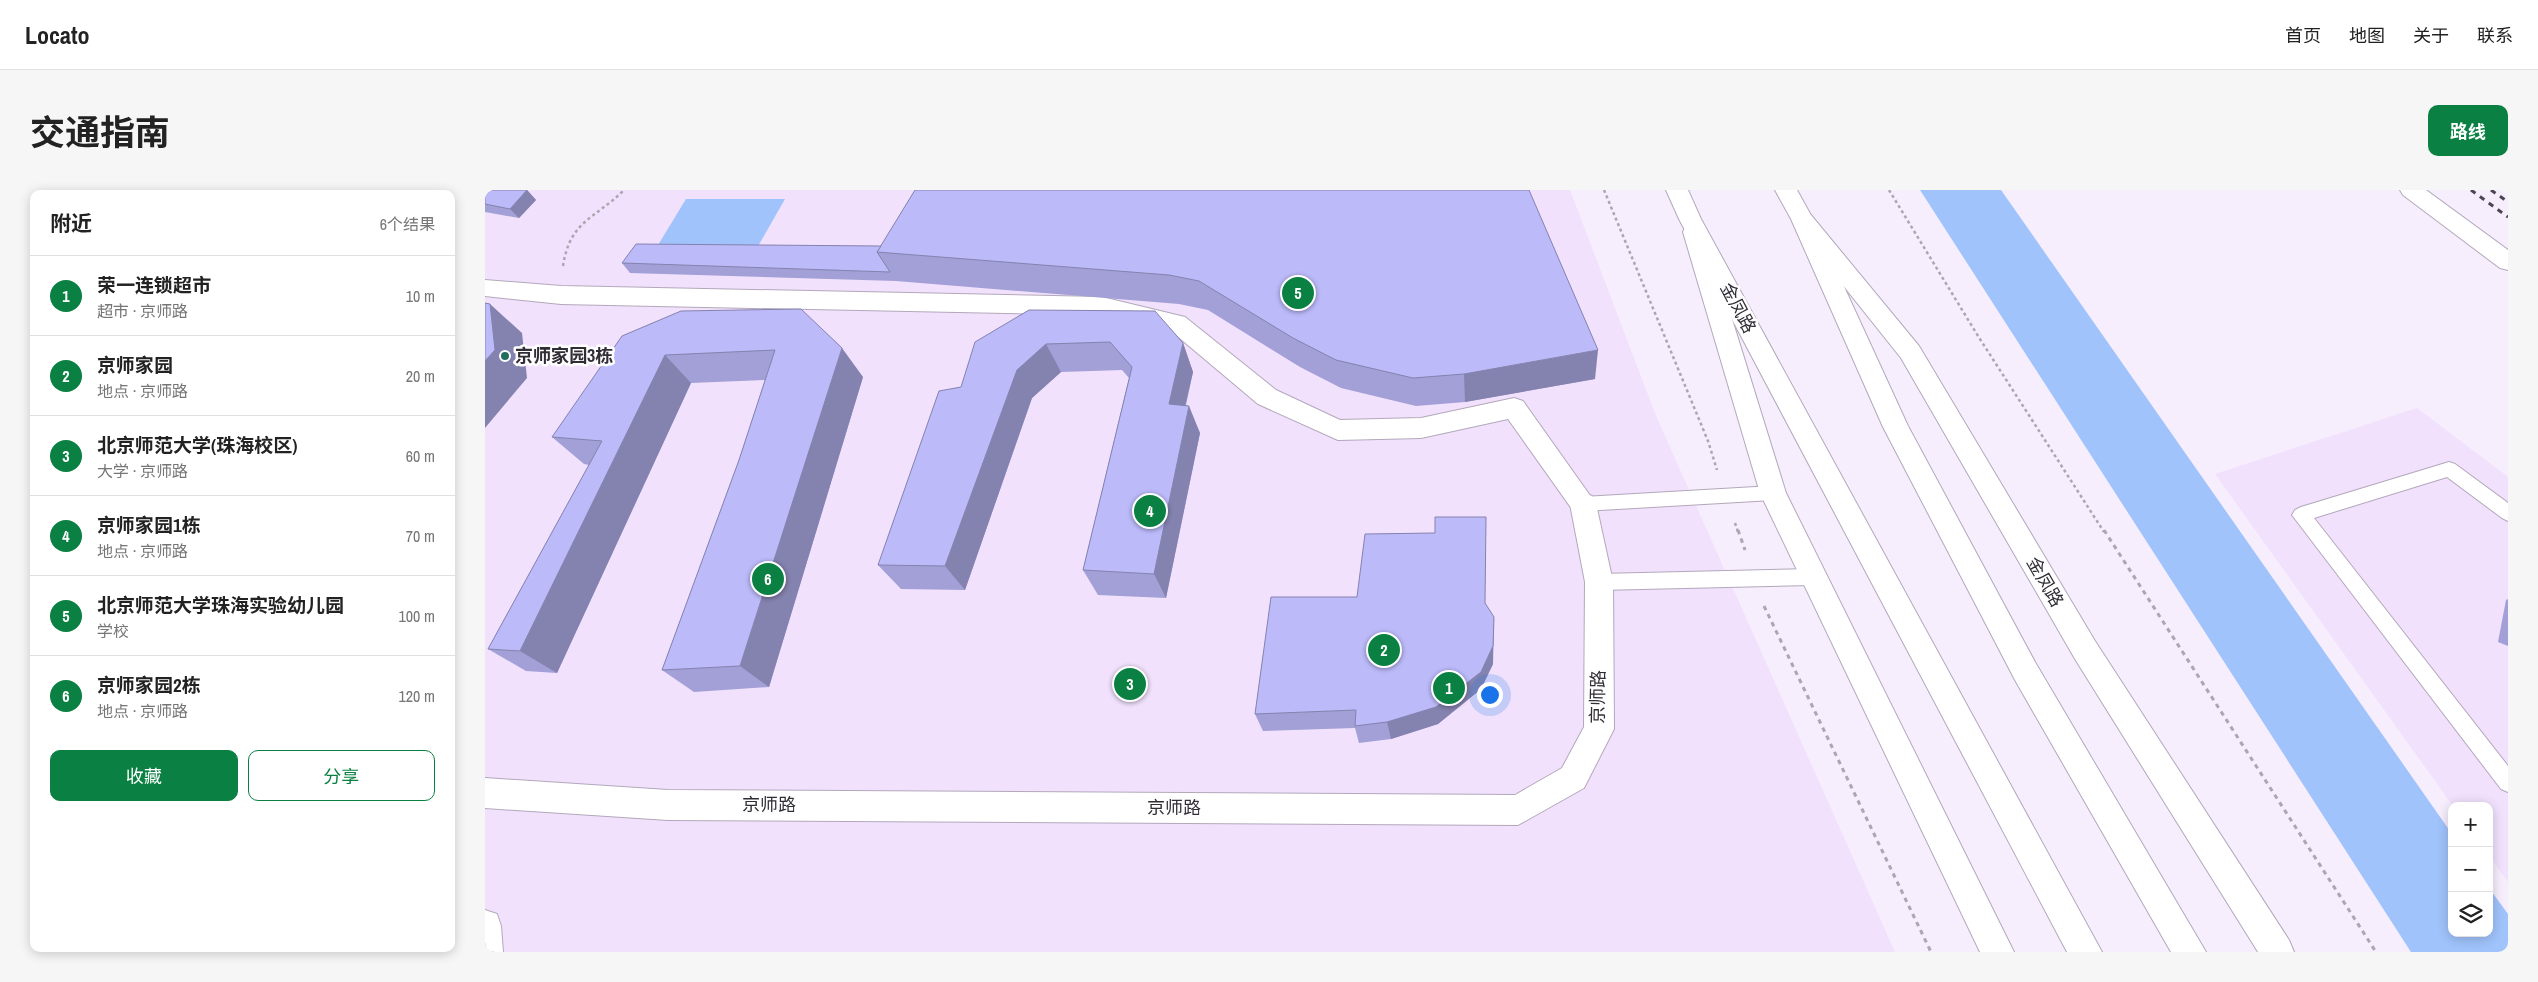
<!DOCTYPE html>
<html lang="zh">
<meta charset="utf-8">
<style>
:root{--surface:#fff;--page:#f6f6f6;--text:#222;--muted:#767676;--line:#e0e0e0;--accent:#0b8043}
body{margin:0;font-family:"Archivo Narrow","Noto Sans SC",sans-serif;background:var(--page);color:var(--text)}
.controls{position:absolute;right:15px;bottom:15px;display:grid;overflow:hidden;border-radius:10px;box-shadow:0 2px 12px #0003}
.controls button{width:45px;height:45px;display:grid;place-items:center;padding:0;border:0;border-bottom:1px solid var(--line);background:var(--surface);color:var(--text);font:25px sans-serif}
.you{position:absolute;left:1004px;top:504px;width:18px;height:18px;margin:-12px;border:4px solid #fff;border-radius:50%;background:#1a73e8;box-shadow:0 0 0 8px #1a73e833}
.badge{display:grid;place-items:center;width:32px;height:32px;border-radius:50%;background:var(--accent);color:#fff;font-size:16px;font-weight:700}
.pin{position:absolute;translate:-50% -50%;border:2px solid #fff;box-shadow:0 1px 5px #0006}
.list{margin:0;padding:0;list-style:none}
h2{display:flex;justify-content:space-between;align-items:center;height:65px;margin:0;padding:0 20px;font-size:21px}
h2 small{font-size:16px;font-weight:400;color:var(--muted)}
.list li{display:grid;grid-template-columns:32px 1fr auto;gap:15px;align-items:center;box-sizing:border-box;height:80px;padding:0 20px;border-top:1px solid var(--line)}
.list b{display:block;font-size:19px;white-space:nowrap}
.list p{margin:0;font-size:16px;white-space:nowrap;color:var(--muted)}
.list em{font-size:16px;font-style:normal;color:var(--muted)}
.actions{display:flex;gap:10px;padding:15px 20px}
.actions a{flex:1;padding:11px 0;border:1px solid var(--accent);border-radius:10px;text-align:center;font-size:18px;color:var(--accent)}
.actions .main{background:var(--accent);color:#fff}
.icon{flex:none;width:28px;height:28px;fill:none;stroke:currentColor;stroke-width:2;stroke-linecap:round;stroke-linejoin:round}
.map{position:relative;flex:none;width:2023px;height:762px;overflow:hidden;border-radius:10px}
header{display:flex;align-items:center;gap:30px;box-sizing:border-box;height:70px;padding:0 25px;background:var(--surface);border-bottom:1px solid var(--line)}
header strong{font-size:24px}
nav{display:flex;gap:28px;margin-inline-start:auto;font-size:18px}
.intro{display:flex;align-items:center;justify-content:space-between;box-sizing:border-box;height:120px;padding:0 30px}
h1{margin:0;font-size:35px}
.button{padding:12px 22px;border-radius:10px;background:var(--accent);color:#fff;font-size:18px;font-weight:700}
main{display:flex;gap:30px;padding:0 30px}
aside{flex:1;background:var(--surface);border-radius:10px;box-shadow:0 2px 12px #0003}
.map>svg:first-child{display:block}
</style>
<header>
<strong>Locato</strong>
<nav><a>首页</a><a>地图</a><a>关于</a><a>联系</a></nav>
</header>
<div class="intro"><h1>交通指南</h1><a class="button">路线</a></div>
<main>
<aside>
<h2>附近<small>6个结果</small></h2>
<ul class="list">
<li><span class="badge">1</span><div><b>荣一连锁超市</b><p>超市 · 京师路</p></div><em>10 m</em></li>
<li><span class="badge">2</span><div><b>京师家园</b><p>地点 · 京师路</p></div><em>20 m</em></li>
<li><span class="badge">3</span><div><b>北京师范大学(珠海校区)</b><p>大学 · 京师路</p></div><em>60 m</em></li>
<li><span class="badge">4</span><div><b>京师家园1栋</b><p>地点 · 京师路</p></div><em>70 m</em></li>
<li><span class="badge">5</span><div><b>北京师范大学珠海实验幼儿园</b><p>学校</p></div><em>100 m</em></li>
<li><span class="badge">6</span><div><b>京师家园2栋</b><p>地点 · 京师路</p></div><em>120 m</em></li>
</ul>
<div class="actions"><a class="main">收藏</a><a>分享</a></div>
</aside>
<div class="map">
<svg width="2023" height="762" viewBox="0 0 2023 762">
<rect width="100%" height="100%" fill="#f6edfd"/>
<g fill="#f1e1fc">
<path d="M0,0H1085L1171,226L1410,762H0Z"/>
<path d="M1932,218L2023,287V692L2004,666V616H1968L1730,284Z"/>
</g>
<g fill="#a0c3fb">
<path d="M1435,0H1516L1967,644V743H2004V698L2023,724V762H1926Z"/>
<path d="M201,9H300L268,65L170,60Z"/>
</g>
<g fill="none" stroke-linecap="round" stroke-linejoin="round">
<g stroke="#b3a8bb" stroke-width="2">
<g id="service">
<path d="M1964,272L1970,274L2023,313V331L2017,328L1962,287L1829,328L2023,576V602L2016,599L1807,325L1810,320L1816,317Z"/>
<path d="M1288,296L1294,298L1297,303L1294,308L1288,310L1098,321L1092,319L1089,314L1092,309L1098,307Z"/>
<path d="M1327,379L1334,381L1336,387L1334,393L1327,395L1114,400L1107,398L1105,392L1107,386L1114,384Z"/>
</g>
</g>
<g stroke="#b3a8bb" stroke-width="2">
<g id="minor">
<path d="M1915,0H1941L2023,60V80L2015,78L1918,5Z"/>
<path d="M0,90L76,96L617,107L700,127L791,200L855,230L936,228L1029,208L1038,211L1111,314L1107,322L1098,325L1089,322L1023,229L936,248L853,250L773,214L685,140L617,125L76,114L0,106Z"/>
<path d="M0,720L12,724L16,736L18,762H0Z"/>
</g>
</g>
<g stroke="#b3a8bb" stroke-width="2">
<g id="tertiary">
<path d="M1318,22L1326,25L1434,156L1610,451L1804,750L1809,762H1773L1590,469L1416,168L1310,35L1307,30L1310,25Z"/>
<path d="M1209,34L1217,36L1220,42L1301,303L1529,762H1495L1275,303L1198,42L1201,36Z"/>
<path d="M1098,303L1107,306L1111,314L1128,392L1129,539L1099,598L1033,635L183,630L0,618V588L183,600L1030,605L1077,578L1099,537L1100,392L1085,314L1089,306Z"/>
</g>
</g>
<g stroke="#b3a8bb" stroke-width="2">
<g id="trunk">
<path d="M1181,0H1203L1216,29L1617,762H1582L1194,29Z"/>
<path d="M1290,0H1312L1328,29L1423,236L1550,472L1721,762H1686L1530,490L1398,237L1306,29Z"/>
</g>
</g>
<g stroke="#ada5b2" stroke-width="2.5" stroke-dasharray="3 3" stroke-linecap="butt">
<path d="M1119,0L1223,251L1232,280"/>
<path d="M1404,0L1493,146L1619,342"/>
<path d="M78,76C85,30 110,29 139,0"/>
<path d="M1250,333L1253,342"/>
</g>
<g stroke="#ada5b2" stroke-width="3" stroke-dasharray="4.5 4.5" stroke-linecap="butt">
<path d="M1253,340L1260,360"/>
<path d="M1619,340L1891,762"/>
<path d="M1279,416L1446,762"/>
</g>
<use href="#service" fill="#fff" fill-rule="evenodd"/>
<use href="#minor" fill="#fff" fill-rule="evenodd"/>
<use href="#tertiary" fill="#fff" fill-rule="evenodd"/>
<use href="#trunk" fill="#fff" fill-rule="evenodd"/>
<g stroke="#4b4750" stroke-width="3" stroke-dasharray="5.5 5.5" stroke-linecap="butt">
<path d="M1986,0L2023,27"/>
<path d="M2006,0L2023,12"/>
</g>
</g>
<g fill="#a2a0d6">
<path d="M0,0H42L51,10L34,28L0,22Z"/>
<path d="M430,0L1110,189L980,212L931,216L856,198L815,177L723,120L694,114L411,91L145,83L137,73L396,56Z"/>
<path d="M544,120L698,153L708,182L701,215L715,243L681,408L613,405L598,380L644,188L637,180L576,182L547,208L480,400L416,399L393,375L476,197Z"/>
<path d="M196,121L378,187L284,497L209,502L177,480L254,270L280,190L206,193L72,483L41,481L3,459L104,275L99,274L67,247Z"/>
<path d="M2023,409V456L2013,452L2021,410Z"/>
<path d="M1001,414L1008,474L996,499L953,534L906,549L874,553L870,538L778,541L770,524Z"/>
</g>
<g fill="#8482ae">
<path d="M42,0L51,10L34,28L25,19Z"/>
<path d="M5,114L37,143L42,188L0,238V171Z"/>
<path d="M698,153L708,182L694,242L684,214Z"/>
<path d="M561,154L576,182L547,208L480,400L460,376L532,180Z"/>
<path d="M357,158L378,187L284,497L255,476Z"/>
<path d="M1113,160L1110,189L980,212L979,184Z"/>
<path d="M180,165L206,193L72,483L35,461Z"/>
<path d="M704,216L715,243L681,408L669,384Z"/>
<path d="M1009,427L1008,474L996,499L953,534L906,549L902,532Z"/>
</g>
<g fill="#bcbaf9" stroke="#8482ae">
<path d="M0,0H42L25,19L0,14Z"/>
<path d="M430,0H1044L1113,160L979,184L928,188L851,170L808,148L714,91L684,85L392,62Z"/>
<path d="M151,54L396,56L392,62L405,82L137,73Z"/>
<path d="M0,113L5,114L10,160L0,171Z"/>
<path d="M316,119L357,158L255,476L177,480L254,270L290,160L180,165L35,461L3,459L117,251L67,247L137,146L196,121Z"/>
<path d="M544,120L670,121L698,153L684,214L704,216L669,384L598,380L647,177L625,152L561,154L532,180L460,376L393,375L454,201L476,197L490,152Z"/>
<path d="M950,327H1001L1000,413L1009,427L1008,456L996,482L951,517L902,532L870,536L871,520L770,524L786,407H872L880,344L950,343Z"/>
</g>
<circle fill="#246b60" stroke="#fefefe" stroke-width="2" cx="20" cy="166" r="5"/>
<g text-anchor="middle" stroke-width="5" stroke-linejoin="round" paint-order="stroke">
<g font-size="18" fill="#312d35" stroke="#fefefe">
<text transform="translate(1253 118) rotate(62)" y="6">金凤路</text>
<text transform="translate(1560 392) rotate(60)" y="6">金凤路</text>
<text transform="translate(1113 507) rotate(-89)" y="6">京师路</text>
<text x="284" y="621">京师路</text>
<text x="689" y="624">京师路</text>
</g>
<g font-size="18" font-weight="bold" fill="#312d35" stroke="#fefefe" text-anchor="start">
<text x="30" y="172">京师家园3栋</text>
</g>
</g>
</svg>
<div class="controls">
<button>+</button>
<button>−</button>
<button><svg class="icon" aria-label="layers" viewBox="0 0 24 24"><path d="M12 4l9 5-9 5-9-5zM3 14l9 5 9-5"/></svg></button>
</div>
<div class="you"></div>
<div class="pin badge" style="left:964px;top:498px">1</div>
<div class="pin badge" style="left:899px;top:460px">2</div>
<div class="pin badge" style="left:645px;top:494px">3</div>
<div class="pin badge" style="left:665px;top:321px">4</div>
<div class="pin badge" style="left:813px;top:103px">5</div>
<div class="pin badge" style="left:283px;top:389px">6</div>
</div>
</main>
